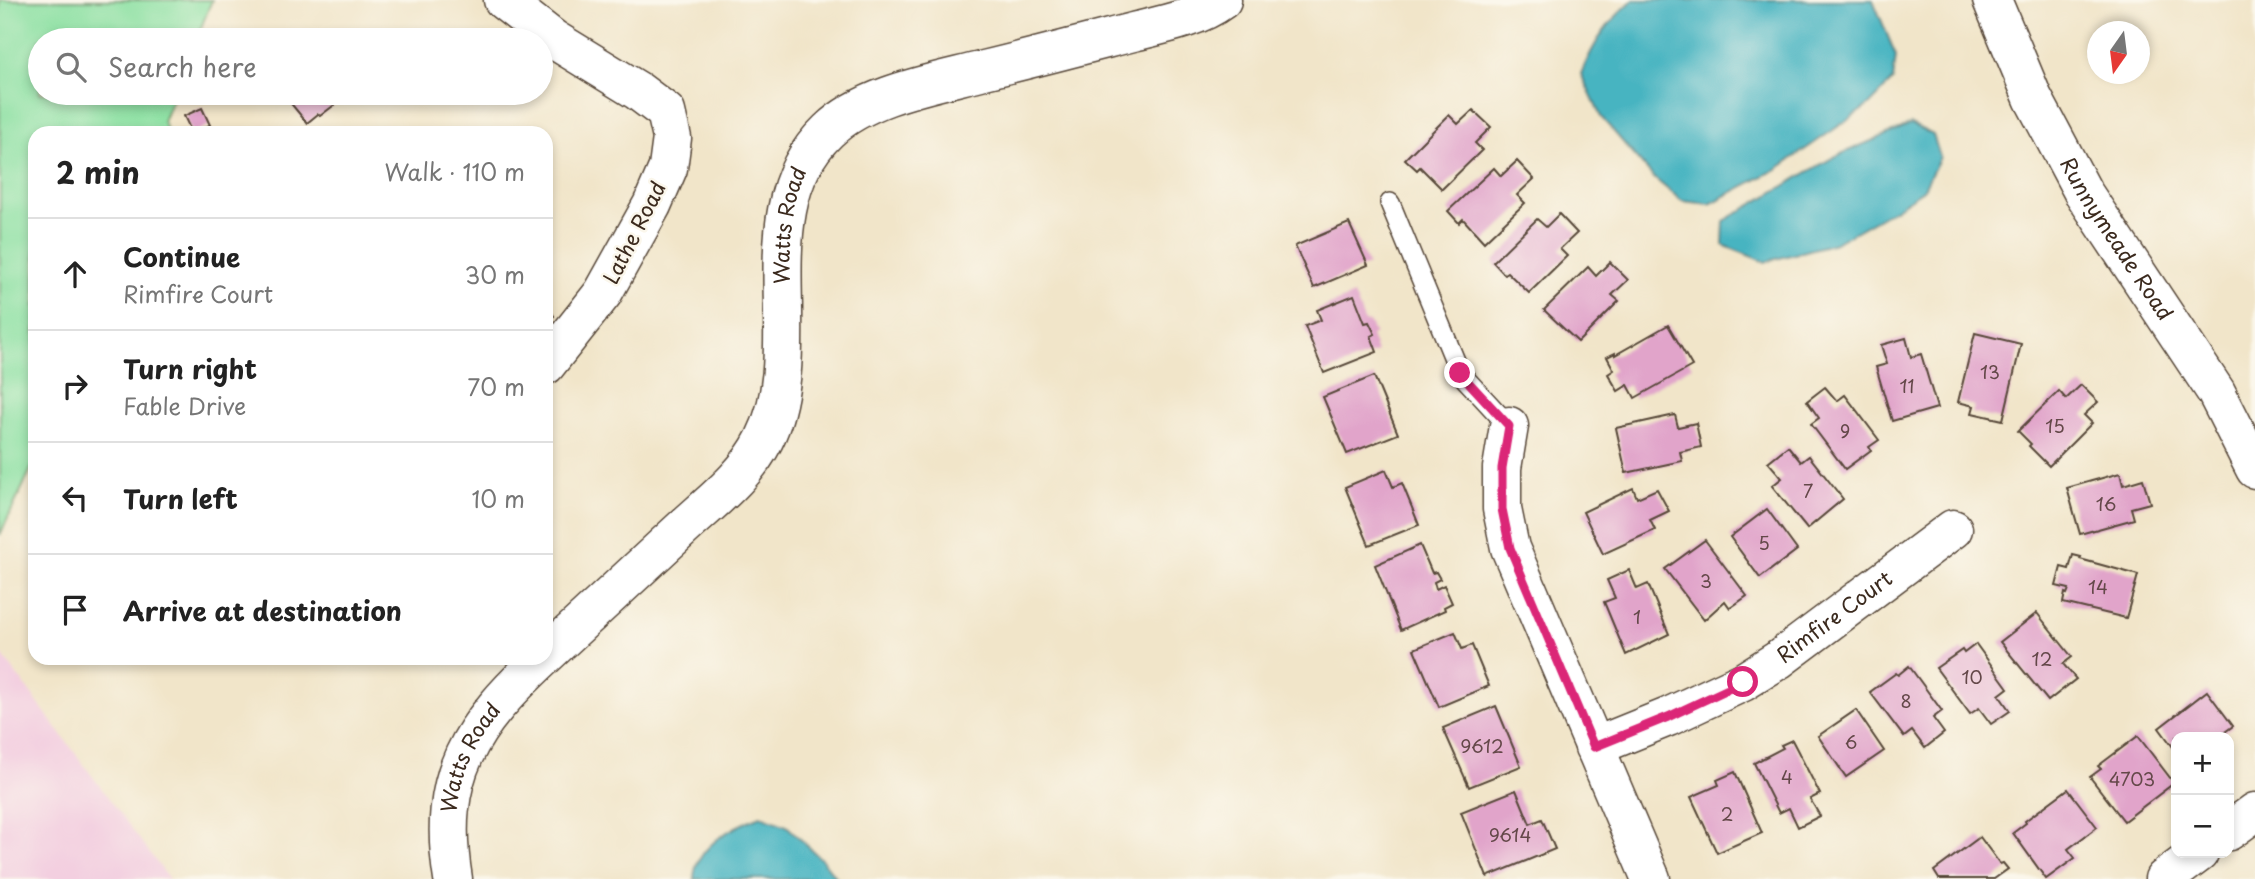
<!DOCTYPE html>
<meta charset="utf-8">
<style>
:root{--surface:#fff;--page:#f6f6f6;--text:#222;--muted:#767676;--line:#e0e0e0}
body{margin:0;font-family:"Playpen Sans",sans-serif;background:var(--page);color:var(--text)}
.controls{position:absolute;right:21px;bottom:21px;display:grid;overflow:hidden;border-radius:14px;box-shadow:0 4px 10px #0003}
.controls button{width:63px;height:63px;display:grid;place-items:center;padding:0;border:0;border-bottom:2px solid var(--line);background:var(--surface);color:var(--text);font:35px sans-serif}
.compass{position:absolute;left:2087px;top:21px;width:63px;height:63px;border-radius:50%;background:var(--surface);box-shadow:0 4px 10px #0003;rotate:194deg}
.stop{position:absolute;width:21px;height:21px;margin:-16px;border:5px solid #db2777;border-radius:50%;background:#fff}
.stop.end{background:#db2777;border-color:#fff;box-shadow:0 2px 7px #0008}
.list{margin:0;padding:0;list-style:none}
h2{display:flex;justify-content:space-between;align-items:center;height:91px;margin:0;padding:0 28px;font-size:30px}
h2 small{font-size:23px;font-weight:400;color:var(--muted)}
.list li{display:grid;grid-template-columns:46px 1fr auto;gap:21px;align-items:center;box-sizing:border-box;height:112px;padding:0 28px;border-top:2px solid var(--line)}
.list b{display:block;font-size:26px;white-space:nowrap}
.list p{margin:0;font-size:23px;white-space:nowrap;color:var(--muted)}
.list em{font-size:23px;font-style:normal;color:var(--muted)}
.icon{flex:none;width:38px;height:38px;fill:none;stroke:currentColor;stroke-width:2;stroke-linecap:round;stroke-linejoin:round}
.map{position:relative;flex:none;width:2255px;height:879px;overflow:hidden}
.search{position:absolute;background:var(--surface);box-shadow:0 4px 10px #0003;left:28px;top:28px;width:525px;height:77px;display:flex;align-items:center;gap:18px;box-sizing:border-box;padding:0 24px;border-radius:38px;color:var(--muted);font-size:26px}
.panel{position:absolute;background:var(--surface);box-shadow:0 4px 10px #0003;left:28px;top:126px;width:525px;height:539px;border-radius:21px}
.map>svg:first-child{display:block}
</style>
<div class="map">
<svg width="2255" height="879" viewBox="0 0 2255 879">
<rect width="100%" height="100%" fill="#fbf7ec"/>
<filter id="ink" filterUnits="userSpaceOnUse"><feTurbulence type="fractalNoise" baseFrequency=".0143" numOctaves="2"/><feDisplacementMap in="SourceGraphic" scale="14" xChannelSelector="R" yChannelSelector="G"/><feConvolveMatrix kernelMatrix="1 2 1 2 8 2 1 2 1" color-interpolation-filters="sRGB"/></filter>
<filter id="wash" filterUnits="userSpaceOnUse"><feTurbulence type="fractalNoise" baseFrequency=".00686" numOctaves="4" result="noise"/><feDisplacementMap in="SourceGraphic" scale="28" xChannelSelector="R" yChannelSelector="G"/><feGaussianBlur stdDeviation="1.57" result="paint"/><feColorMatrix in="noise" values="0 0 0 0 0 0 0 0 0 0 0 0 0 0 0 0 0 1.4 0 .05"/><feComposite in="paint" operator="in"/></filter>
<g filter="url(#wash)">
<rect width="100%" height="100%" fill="#f1e5c9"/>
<path fill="#f3cfe0" d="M0,652L169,879H0Z"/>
<path fill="#8be0a2" stroke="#638560" stroke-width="2" d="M0,0H212L196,40H40V93H175L163,121L168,133H35V461L0,535Z"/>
<g fill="#46b4c1" stroke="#406f70" stroke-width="2">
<path d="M1633,0H1873L1896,56L1893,80L1869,105L1777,169L1710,204L1682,201L1654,178L1601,117L1581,74C1595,41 1606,24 1633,0Z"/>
<path d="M1911,124L1933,135L1940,157L1923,190L1893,210L1835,243L1765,262L1723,245L1724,221L1834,157Z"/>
<path d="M761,816L787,826L822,860L837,879H694C695,847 733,826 761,816Z"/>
</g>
<g id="blocks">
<g fill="#e1a4ca">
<path d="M298,93H350L320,116L318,114L307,123L288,100Z"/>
<path d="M202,108L210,125L192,133L184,116Z"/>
<path d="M1473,110L1491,127L1475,143L1482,150L1442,189L1420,167L1417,170L1405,159L1449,115L1458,124Z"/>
<path d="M1517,161L1534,179L1517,195L1525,203L1484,242L1463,219L1459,223L1448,211L1494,168L1501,176Z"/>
<path d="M1559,214L1577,233L1560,249L1567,256L1529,293L1507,272L1504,274L1493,262L1537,219L1546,227Z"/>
<path d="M1349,223L1368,265L1314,288L1295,246Z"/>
<path d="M1610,262L1628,280L1612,295L1619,301L1578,342L1544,310L1588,267L1596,276Z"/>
<path d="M1354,295L1365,323L1369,322L1375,334L1371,336L1377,352L1324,373L1305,326L1321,320L1317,310Z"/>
<path d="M546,304L554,316L546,321Z"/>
<path d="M1668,325L1692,366L1635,398L1628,385L1618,391L1608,374L1614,370L1607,357L1615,353V355Z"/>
<path d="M1975,333L2021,344L2003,420L1972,413L1974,406L1958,402Z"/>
<path d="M1906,338L1911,357L1921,354L1937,408L1892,421L1876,367L1887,364L1881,345Z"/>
<path d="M1374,376L1398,434L1347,454L1323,397Z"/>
<path d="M2081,385L2098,402L2084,415L2092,423L2049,466L2029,446L2031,444L2018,431L2059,391L2066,399Z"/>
<path d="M1825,387L1837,401L1845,395L1879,440L1869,447L1871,450L1845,469L1811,424L1819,418L1807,401Z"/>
<path d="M1675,415L1678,427L1696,423L1701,447L1680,452L1682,461L1626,473L1616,428Z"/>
<path d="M1788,446L1801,462L1809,456L1843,499L1807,529L1772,486L1782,478L1768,462Z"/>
<path d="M1386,470L1393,487L1402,483L1419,525L1369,545L1345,487Z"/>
<path d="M2120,473L2123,485L2143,479L2150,503L2131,508L2134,519L2080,534L2067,488Z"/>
<path d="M1633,488L1637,498L1657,489L1669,511L1650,520L1655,530L1603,554L1583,512Z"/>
<path d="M1767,509L1797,550L1760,578L1730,537Z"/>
<path d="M1705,540L1747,596L1730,608L1725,601L1704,620L1665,569Z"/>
<path d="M1420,545L1432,573L1436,572L1440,579L1434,582L1436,589L1444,585L1452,603L1444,607L1445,610L1401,630L1375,565Z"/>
<path d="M2073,555L2081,557L2080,559L2138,575L2126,618L2063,603L2065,593L2067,594L2069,589L2056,586L2061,567L2069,569Z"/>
<path d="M1629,570L1637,589L1648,584L1669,634L1626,655L1604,602L1615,598L1607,580Z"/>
<path d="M2037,613L2072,657L2063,664L2076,679L2048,701L2000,642Z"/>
<path d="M1455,632L1462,649L1472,645L1489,686L1439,707L1414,649Z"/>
<path d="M1976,644L2008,688L1999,695L2010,711L1991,724L1979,708L1970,714L1936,668L1962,650L1964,653Z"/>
<path d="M1909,666L1942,711L1933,718L1944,733L1925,748L1912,731L1904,737L1870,692L1896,673L1898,675Z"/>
<path d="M2207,691L2233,726L2218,737H2176V751L2159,728Z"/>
<path d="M1496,706L1521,766L1469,787L1443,728Z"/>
<path d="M1856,710L1884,751L1846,777L1818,736Z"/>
<path d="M2138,736L2174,783L2124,821L2090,777L2101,769L2098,766Z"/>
<path d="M1792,740L1820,794L1810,799L1820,816L1798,827L1789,808L1779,813L1754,763L1783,748L1781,745Z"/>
<path d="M1735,772L1762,833L1717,853L1691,797L1719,785L1717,780Z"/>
<path d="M2068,789L2097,827L2068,849L2075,858L2046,879L2013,833L2026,823L2025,821Z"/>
<path d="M1516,790L1530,824L1542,819L1555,849L1487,877L1461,812Z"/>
<path d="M1980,837L2000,864L2003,863L2008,869L1994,879H1939L1934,871Z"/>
</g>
</g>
</g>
<g filter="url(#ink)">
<use href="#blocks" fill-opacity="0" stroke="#564638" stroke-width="2"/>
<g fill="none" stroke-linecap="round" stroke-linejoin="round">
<g stroke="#564638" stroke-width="22">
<path id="service" d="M1390,203L1460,373L1509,426"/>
</g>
<g stroke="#564638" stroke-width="41">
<g id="minor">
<path d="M503,0L553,39L638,91L666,112L672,138L668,168L652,205L603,293L546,365"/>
<path d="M1509,426L1502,468V509L1510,548L1651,879"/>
<path id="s1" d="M546,655C591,613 637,571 682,529C711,502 746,476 764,440C812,346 744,211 828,131C866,94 934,83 984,70C1034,58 1083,45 1133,32C1162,25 1198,18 1222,0"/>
<path id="s2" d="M1594,747L1668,717L1743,682L1778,660L1953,529"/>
<path d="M2229,831L2255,812"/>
<path id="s3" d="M453,879C436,775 470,726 543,658"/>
<path d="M2164,879L2199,853"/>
</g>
</g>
<g stroke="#564638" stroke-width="41">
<g id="tertiary">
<path id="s4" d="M1992,0L2033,98L2083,192L2216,392L2255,469"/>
</g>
</g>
<use href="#service" stroke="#fff" stroke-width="19"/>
<use href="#minor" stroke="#fff" stroke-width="38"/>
<use href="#tertiary" stroke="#fff" stroke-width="38"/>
</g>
</g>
<g fill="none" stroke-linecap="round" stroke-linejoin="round" filter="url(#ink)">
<path stroke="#db2777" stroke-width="9" d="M1460,373L1509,426L1502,468V509L1510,548L1594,747L1668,717L1743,682"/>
</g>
<g text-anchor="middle" stroke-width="5" stroke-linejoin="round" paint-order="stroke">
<g font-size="18" fill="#644849">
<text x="1990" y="379">13</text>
<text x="1907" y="393">11</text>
<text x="2055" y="433">15</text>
<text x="1845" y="438">9</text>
<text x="1808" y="498">7</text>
<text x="2106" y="511">16</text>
<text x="1764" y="550">5</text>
<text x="1706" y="588">3</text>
<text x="2098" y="594">14</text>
<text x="1637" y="624">1</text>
<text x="2042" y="666">12</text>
<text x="1972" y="684">10</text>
<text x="1906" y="708">8</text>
<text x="1851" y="749">6</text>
<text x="1482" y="753">9612</text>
<text x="1787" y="784">4</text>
<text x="2132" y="786">4703</text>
<text x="1727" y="821">2</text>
<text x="1510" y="842">9614</text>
</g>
<g font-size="21" fill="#3b2a1e" stroke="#fbf7ec">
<text dy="7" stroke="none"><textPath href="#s1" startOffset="525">Watts Road</textPath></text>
<text transform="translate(635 233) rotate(-63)" y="7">Lathe Road</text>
<text dy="7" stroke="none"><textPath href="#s4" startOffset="270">Runnymeade Road</textPath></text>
<text dy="7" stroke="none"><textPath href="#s2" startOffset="275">Rimfire Court</textPath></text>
<text dy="7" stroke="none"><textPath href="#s3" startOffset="126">Watts Road</textPath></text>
</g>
</g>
</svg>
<div class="controls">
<button>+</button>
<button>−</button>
</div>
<svg class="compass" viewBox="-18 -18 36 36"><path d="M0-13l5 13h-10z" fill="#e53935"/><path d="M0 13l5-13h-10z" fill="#767676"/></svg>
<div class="stop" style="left:1743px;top:682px"></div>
<div class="stop end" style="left:1460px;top:373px"></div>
<div class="search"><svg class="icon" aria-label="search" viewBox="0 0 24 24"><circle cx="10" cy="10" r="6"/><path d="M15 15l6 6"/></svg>Search here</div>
<section class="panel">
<h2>2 min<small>Walk · 110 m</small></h2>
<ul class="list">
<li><svg class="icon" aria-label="ahead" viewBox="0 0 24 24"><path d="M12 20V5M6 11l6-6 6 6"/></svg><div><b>Continue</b><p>Rimfire Court</p></div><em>30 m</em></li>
<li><svg class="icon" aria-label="right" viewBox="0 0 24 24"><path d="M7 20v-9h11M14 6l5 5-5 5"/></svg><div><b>Turn right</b><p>Fable Drive</p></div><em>70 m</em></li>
<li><svg class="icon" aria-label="left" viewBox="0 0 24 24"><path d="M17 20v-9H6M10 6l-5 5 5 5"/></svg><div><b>Turn left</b></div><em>10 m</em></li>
<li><svg class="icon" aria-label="arrive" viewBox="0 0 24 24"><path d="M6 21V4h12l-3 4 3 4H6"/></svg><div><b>Arrive at destination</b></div></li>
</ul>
</section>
</div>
